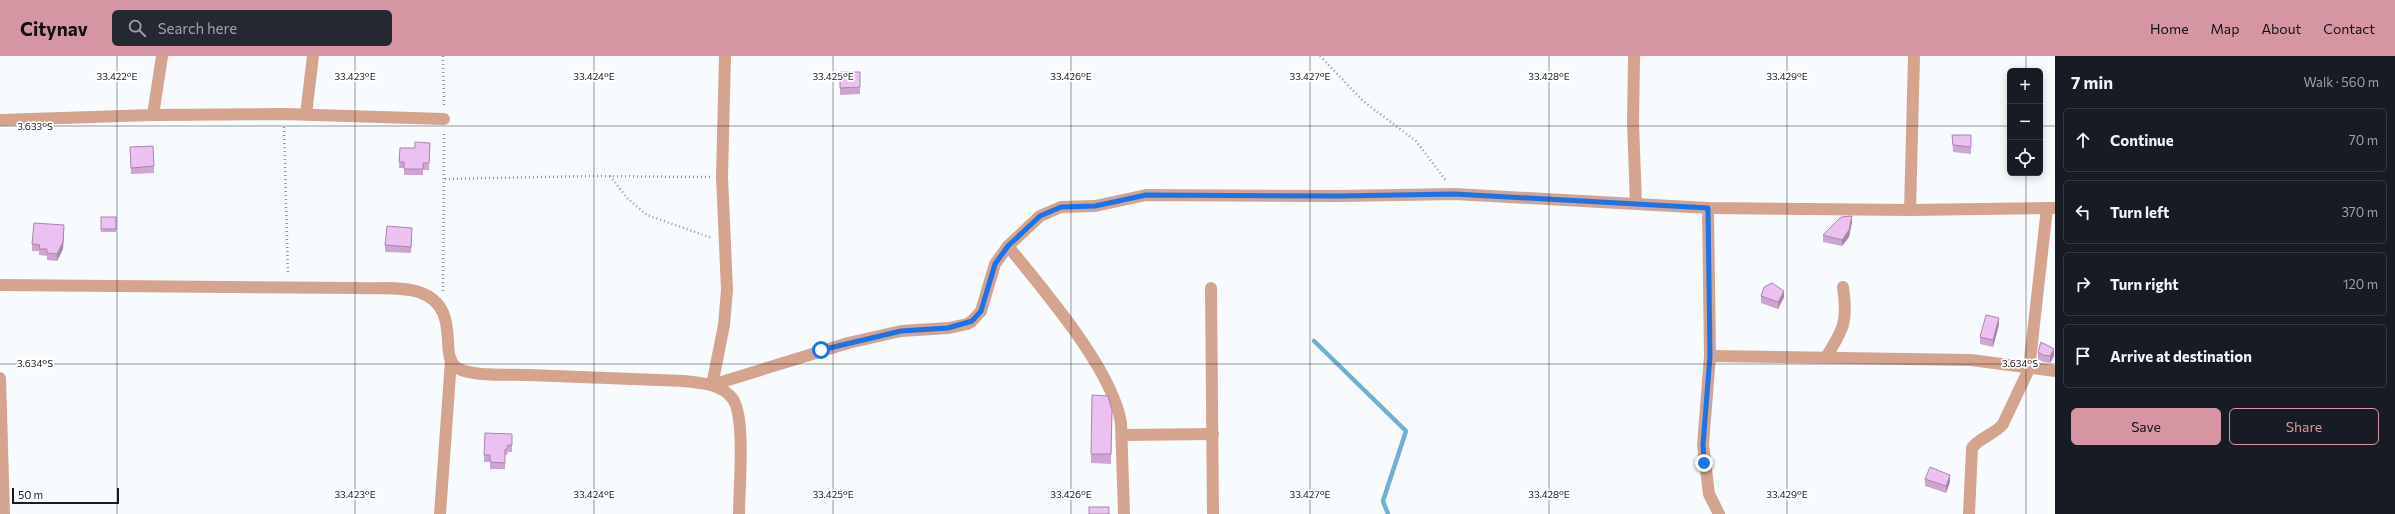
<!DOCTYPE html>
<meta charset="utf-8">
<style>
:root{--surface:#171b24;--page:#242831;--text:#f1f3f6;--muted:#9ea1a6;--line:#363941;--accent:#d695a2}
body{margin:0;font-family:Commissioner,sans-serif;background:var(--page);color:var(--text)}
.controls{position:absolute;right:12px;top:12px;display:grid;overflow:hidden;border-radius:6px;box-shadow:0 2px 10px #0003}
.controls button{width:36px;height:36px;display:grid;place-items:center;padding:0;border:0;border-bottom:1px solid var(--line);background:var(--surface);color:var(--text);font:20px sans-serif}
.scale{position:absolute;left:12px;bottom:10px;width:107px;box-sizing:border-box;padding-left:4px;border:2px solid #1a1b1c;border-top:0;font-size:11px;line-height:14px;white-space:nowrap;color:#1a1b1c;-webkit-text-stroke:3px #fff;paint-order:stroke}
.stop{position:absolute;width:12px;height:12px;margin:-9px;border:3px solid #1a73e8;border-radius:50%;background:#fff}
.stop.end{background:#1a73e8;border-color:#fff;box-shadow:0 1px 4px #0008}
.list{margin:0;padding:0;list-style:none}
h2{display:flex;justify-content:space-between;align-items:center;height:52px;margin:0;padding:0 16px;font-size:17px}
h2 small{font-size:13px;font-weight:400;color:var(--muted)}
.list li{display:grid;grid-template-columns:26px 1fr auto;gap:12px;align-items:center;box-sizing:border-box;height:64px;margin:0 8px 8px;padding:0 8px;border:1px solid var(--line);border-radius:6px}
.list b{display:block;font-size:15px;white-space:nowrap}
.list em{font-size:13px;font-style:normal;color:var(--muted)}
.actions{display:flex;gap:8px;padding:12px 16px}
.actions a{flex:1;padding:9px 0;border:1px solid var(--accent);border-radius:6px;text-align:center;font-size:14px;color:var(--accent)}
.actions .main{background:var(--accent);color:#111}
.icon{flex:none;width:22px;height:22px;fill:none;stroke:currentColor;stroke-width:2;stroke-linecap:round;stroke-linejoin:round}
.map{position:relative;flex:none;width:2055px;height:458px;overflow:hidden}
header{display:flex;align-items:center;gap:24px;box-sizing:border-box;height:56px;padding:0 20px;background:var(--accent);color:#111}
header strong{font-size:19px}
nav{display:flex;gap:22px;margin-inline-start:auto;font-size:14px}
.search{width:280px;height:36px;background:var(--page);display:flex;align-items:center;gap:10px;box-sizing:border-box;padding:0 14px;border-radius:6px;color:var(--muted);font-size:15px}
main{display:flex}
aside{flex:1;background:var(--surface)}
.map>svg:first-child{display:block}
</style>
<header>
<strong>Citynav</strong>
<div class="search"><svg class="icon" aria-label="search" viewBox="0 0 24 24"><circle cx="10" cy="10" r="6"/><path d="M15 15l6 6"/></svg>Search here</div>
<nav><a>Home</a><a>Map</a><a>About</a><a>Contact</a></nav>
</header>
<main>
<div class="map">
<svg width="2055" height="458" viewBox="0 0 2055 458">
<rect width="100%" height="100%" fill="#f8fbfe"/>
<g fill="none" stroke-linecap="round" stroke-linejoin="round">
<path stroke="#73aed4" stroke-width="4.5" d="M1314,285L1406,375L1383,445L1388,458"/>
<g stroke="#949698" stroke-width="2.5" stroke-dasharray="1 3" stroke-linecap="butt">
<path d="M443,0L444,51"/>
<path d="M1320,0L1363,45L1416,85L1447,126"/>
<path d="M284,71L288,219"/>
<path d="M610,120L628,143L647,159L712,182"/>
<path d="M445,123L589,120L710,121"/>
<path d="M443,235L444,76"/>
</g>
<g stroke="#d4a48f" stroke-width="12">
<path d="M725,0L722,121L727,234L724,269L712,329L848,287L901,275L949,272L967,268L972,265L981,255L995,208L1008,190L1040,160L1061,151L1095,150L1146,139L1339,140L1455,138L1708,152L1910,154L2055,152"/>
<path d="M1634,0L1633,67L1636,147"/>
<path d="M306,58L313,0"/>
<path d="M153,59L162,0"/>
<path d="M0,64L153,59L284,58L444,63"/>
<path d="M1708,152L1710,300L1703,389L1709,438L1719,458"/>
<path d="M1910,154L1914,0"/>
<path d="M1008,190C1043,234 1112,312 1121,367L1124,458"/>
<path d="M0,229L358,232C377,233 400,230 419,236C464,252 437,300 457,312C473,321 510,318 529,319C581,321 632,323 684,325C701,327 721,328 732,342C746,358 739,434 739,458"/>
<path d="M1211,232L1213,458"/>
<path d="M1710,300L1971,304L2055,315"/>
<path d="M1826,301C1844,273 1848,265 1843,231"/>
<path d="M0,322L4,458"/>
<path d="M1122,379L1213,378"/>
<path d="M440,458L451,304"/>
<path d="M1969,458L1972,392C1980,381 1994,379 2003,368L2029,313L2047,152"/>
</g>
</g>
<g fill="#cca5d0">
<path d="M840,16L860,31V38L840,39Z"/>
<path d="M1952,79L1971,86V98L1953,96Z"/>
<path d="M430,87L429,114H423V119H404V112H399L400,92H415Z"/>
<path d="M130,91L154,110V117L131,118Z"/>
<rect x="101" y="161" width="15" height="15"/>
<path d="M1852,166L1849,181L1842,190L1823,186V179Z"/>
<path d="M64,175L63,193L57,205L47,204V200L39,199V195H32V188Z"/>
<path d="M412,179L411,197L385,196V189Z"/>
<path d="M1761,240L1784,241L1778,253L1761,247Z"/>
<path d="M1999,269L1993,291L1980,288V281Z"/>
<path d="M2038,296L2054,300L2050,307L2043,306L2038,303Z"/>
<path d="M1112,354L1111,408L1091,407V398Z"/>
<path d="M512,378V396H508L507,399H505V413H490V406H484V399Z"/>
<path d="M1925,423L1950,426L1946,437L1925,430Z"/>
</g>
<g fill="#a686a9">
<path d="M1852,160V166L1849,181L1842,190V184Z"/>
<path d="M64,169L63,193L57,205V198Z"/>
<path d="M1784,235V241L1778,253V246Z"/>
<path d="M1999,262V269L1993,291V284Z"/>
<path d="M2054,293V300L2050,307V300Z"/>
<path d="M1950,419V426L1946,437V430Z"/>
</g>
<g fill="#edc0f2" stroke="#a686a9">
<path d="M840,16H860V31L840,32Z"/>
<path d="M1952,79H1971V91L1953,89Z"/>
<path d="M415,86L430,87L429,107H423V113H404V106H399L400,92H415Z"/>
<path d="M153,90L154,110L131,112L130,91Z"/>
<path d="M1852,160L1849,174L1842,184L1823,179L1841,161Z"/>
<rect x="101" y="161" width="15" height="12"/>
<path d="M34,167L64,169L63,186L57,198L47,197V193H39L40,189L32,188Z"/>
<path d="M387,170L412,172L411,191L385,189Z"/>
<path d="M1772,227L1784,235L1778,246L1761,240L1764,231Z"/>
<path d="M1986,259L1999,262L1993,284L1980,281Z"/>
<path d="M2041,286L2054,293L2050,300L2043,299L2038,296Z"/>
<path d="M1092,339L1108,340L1112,354L1111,398H1091Z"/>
<path d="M485,377L512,378V389H508L507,393H505V407L490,406V399H484Z"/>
<path d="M1930,411L1950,419L1946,430L1925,423Z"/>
<rect x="1089" y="451" width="20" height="7"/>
</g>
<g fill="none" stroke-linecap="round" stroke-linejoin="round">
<path stroke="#1a73e8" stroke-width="5" d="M821,294L901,275L948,272L972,265L981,255L995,208L1008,190L1040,160L1061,151L1095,150L1146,139L1340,140L1454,138L1708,152L1710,300L1703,389L1704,407"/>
</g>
<path fill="none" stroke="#1a1b1c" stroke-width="1" stroke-opacity="0.45" d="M117,0V458M355,0V458M594,0V458M833,0V458M1071,0V458M1310,0V458M1549,0V458M1787,0V458M2026,0V15M0,70H2010M2040,70H2055M2026,117V458M0,308H2055"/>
<g font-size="10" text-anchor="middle" fill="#1a1b1c" stroke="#fff" stroke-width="3.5" stroke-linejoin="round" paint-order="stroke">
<text x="117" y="24">33.422°E</text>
<text x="355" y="24">33.423°E</text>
<text x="594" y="24">33.424°E</text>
<text x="833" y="24">33.425°E</text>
<text x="1071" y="24">33.426°E</text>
<text x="1310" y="24">33.427°E</text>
<text x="1549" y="24">33.428°E</text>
<text x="1787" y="24">33.429°E</text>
<text x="35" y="74">3.633°S</text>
<text x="35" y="311">3.634°S</text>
<text x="2020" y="311">3.634°S</text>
<text x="355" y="442">33.423°E</text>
<text x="594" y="442">33.424°E</text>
<text x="833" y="442">33.425°E</text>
<text x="1071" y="442">33.426°E</text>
<text x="1310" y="442">33.427°E</text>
<text x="1549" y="442">33.428°E</text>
<text x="1787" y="442">33.429°E</text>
</g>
</svg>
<div class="controls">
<button>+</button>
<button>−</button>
<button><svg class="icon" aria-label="locate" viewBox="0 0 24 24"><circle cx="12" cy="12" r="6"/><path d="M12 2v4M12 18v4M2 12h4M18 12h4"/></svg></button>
</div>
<div class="scale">50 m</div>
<div class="stop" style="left:821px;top:294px"></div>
<div class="stop end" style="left:1704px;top:407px"></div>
</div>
<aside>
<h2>7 min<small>Walk · 560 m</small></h2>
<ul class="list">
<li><svg class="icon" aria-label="ahead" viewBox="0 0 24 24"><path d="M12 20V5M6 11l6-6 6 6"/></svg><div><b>Continue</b></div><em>70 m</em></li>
<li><svg class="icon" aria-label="left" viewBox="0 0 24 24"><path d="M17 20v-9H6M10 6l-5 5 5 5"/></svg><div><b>Turn left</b></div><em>370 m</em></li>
<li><svg class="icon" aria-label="right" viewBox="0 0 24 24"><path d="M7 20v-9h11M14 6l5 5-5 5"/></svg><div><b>Turn right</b></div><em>120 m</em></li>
<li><svg class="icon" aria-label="arrive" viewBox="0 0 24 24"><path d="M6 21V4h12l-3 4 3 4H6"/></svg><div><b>Arrive at destination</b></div></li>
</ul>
<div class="actions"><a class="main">Save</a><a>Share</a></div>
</aside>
</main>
